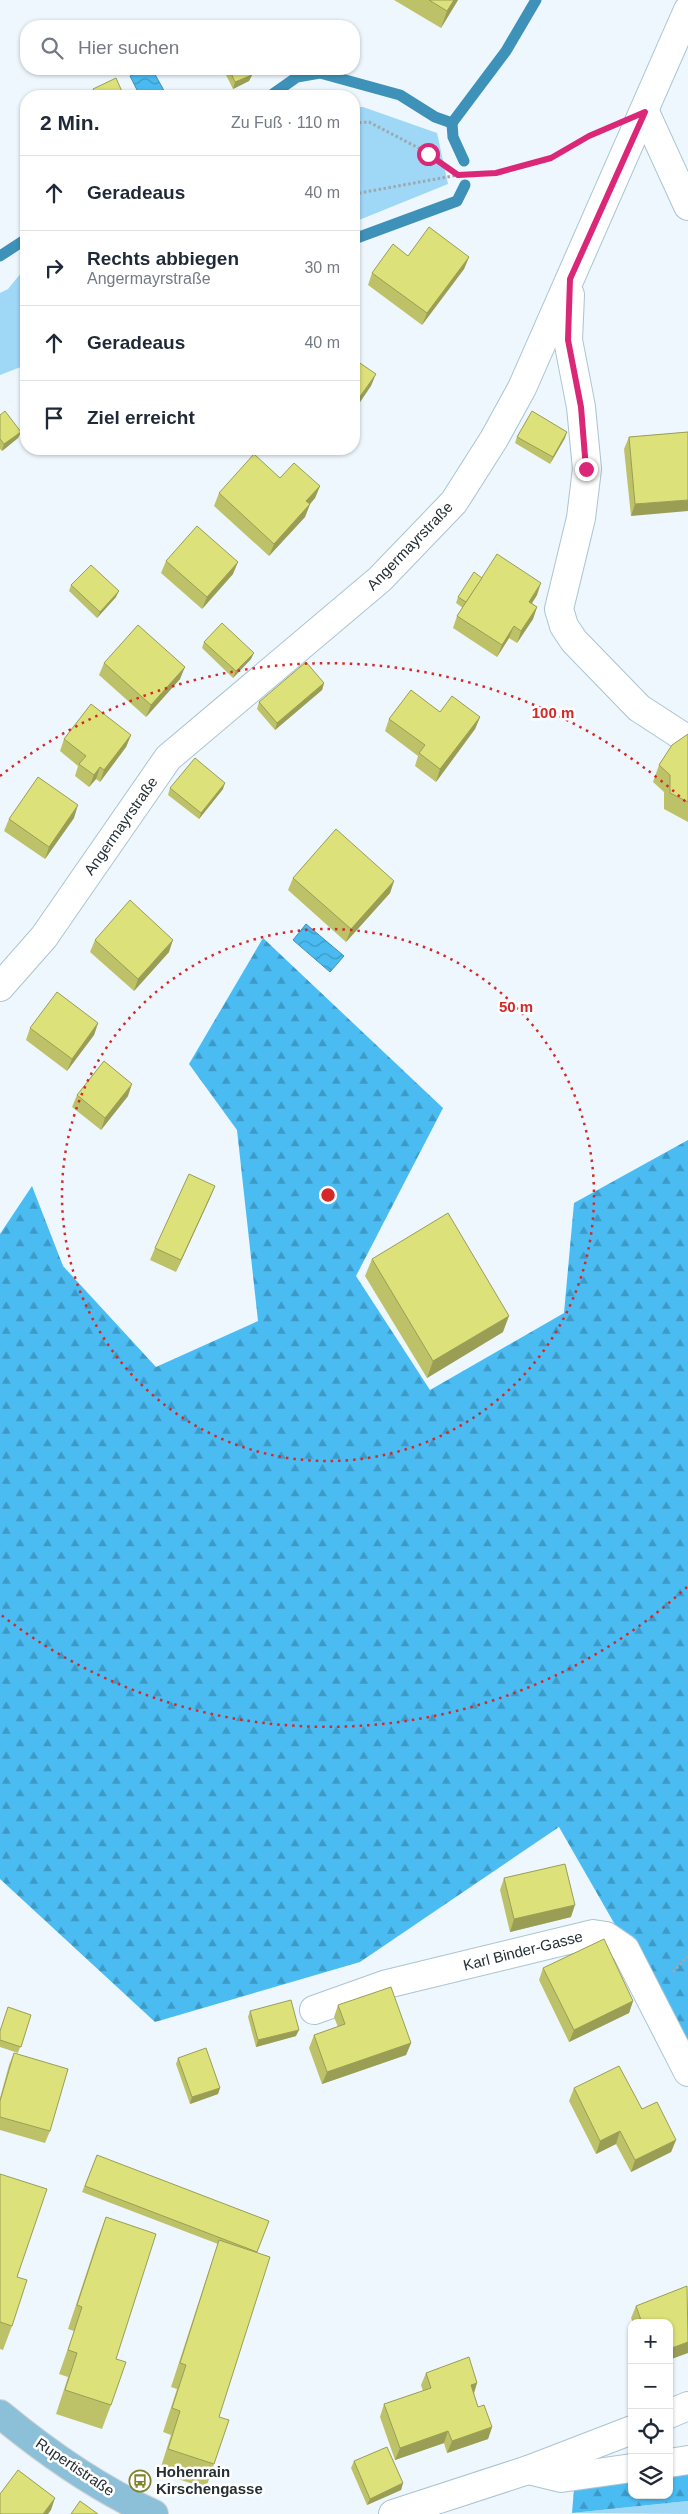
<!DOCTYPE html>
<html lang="de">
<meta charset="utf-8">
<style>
:root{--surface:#fff;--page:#f6f6f7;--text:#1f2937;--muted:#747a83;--line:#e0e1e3}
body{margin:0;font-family:Helvetica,sans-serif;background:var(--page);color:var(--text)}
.controls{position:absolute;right:15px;bottom:15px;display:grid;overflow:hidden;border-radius:10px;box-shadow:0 1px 4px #0004}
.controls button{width:45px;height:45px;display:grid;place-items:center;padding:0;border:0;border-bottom:1px solid var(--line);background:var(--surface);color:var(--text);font:25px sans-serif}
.stop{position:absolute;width:15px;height:15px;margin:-11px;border:4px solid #db2777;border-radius:50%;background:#fff}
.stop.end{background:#db2777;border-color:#fff;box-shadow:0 1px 5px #0008}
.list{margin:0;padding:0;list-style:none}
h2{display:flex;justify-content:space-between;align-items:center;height:65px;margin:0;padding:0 20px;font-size:21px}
h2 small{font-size:16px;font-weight:400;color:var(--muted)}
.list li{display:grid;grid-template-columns:32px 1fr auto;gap:15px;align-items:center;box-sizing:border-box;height:75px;padding:0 20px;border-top:1px solid var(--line)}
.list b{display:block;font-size:19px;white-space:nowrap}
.list p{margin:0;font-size:16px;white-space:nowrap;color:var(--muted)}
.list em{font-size:16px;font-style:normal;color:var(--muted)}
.icon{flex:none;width:28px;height:28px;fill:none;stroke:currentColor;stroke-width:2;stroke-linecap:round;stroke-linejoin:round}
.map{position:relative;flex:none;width:688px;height:2514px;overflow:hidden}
.search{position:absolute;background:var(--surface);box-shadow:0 1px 4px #0004;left:20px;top:20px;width:340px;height:55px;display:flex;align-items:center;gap:12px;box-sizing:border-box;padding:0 18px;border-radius:20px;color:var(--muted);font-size:19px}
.panel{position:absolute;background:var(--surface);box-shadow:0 1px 4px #0004;left:20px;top:90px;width:340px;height:365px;border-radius:20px}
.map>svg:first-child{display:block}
</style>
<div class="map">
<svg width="688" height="2514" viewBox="0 0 688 2514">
<defs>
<pattern id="forest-firs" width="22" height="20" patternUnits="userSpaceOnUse" patternTransform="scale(1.25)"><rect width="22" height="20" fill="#4abcf2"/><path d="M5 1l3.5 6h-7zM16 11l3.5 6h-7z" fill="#3d99c5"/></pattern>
<pattern id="water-waves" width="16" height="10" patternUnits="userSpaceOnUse" patternTransform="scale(1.25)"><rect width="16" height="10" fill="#49bbf1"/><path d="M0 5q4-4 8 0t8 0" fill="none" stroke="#3d98c4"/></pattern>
</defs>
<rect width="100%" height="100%" fill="#edf7fd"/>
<g fill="#9fd7f6">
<path d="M354,107H363L437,133L448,184L354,222Z"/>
<path d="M26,267V365L0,375V293L8,289Z"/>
<path d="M688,2501V2514L572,2513Z"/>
</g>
<g fill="url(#forest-firs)">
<path d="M263,938L443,1108L356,1276L430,1390L564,1313L574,1203L688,1140V2052L559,1827L360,1962L155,2022L0,1879V1234L32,1186L63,1266L156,1367L258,1321L237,1130L189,1064Z"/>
<path d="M688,2473V2501L572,2513L574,2489L632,2481V2495H669V2476Z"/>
</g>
<g fill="url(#water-waves)" stroke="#3e91b8">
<path d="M145,69H152L167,96H140L130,76Z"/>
<path d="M306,924L344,956L330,972L293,940Z"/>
</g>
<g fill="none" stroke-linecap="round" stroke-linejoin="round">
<g stroke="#3e91b8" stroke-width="11">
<path d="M270,96L297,77L320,73L400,95L435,117L452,123L506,51L536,0"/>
<path d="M452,123L453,137L464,161"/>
<path d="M354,239L457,201L465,185"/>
<path d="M0,256L26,239"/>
</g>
<g stroke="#abc4d2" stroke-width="30">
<g id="minor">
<path d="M645,112L688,206"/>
<path d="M570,295L568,340L581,407L587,469L581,518L559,609L564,626L574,641L639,708L679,734"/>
<path d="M0,987L44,937L168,758L380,579L454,502L494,439L522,388L688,10"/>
<path d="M314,2010L387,1984L593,1934L606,1936L625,1949L688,2072"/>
<path d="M669,2414L688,2406"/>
<path d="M669,2463L688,2460"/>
<path d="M528,2470L561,2478L632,2468"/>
<path d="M393,2514L528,2470L632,2430"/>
</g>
</g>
<g stroke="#d3d5d6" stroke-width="30">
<path id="major" d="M0,2414C47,2453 99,2489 154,2514"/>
</g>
<g stroke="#9ea8ad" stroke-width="3" stroke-dasharray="2.5 2.5" stroke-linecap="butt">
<path d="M354,123L369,122L428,153L457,174"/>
<path d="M354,194L458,175L496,173L551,158L598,132"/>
<path d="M673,1972L688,1956"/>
</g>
<use href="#minor" stroke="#fff" stroke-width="28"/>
<use href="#major" stroke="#8cc0d9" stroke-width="28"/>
</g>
<g fill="#bdc268">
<path d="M394,0H458L441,28Z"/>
<path d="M223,69H249L252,75L249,81L233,89Z"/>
<path d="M93,89L124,96H91V95Z"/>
<path d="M408,256L469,257L464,269L422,325L368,285L372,273Z"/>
<path d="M0,415L21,432L18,438L2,451L0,449Z"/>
<path d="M688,432L631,516L624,449L629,437Z"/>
<path d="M517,437L565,438L550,464L515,443Z"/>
<path d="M280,478L320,486L315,498L310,504L305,517L269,556L214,506L219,493Z"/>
<path d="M166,561L233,574L202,609L161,573Z"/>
<path d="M482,578L537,595L532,603L537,607L533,619L517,643L509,638L497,657L453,628L457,616L463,608L456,603L458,597Z"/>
<path d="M71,585L116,597L97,618L69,591Z"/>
<path d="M204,642L251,659L233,678L202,648Z"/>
<path d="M104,663L180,679L146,717L99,675Z"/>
<path d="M324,683L322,690L275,730L257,709L259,702Z"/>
<path d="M440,712L480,717L475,729L436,782L415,766L418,756L385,731L389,719Z"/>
<path d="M688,734V822L664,809V792L653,782L659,765Z"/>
<path d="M131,735L126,747L100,782L96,779L89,787L75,776L78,766L60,751L64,739Z"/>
<path d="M170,788L223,789L199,819L168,795Z"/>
<path d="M74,818L45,859L4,831L9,819Z"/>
<path d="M293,878L394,881L390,893L346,942L288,890Z"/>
<path d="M95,940L169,952L134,991L90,952Z"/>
<path d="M98,1023L94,1035L67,1071L26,1040L30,1028Z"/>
<path d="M77,1095L128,1096L101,1130L72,1107Z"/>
<path d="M215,1186L210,1198L176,1272L150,1260L155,1248Z"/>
<path d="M372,1259L503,1332L427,1378L365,1276Z"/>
<path d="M504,1878L571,1917L510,1932L500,1890Z"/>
<path d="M543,1968L633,2001L629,2013L569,2042L539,1980Z"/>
<path d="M338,2005L411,2043L406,2055L322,2084L309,2048L314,2035L338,2027L334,2017Z"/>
<path d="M250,2011L296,2036L256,2047L248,2017Z"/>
<path d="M31,2015L18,2053L0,2047V2031Z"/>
<path d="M14,2053L50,2131L45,2143L0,2130V2098L9,2065Z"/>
<path d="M178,2058L220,2088L218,2094L190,2104L176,2064Z"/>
<path d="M574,2088L642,2109L676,2140L671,2152L631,2172L616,2144L596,2154L569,2101Z"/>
<path d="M97,2155L257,2252L219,2417L214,2464L206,2488L159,2473L171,2435L163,2432L177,2389L171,2387L211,2264L218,2244L82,2192Z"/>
<path d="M0,2174L17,2277L12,2326L3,2350L0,2349Z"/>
<path d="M106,2217L116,2359L111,2405L102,2429L56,2414L68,2377L59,2374L74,2331L68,2329L97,2241Z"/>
<path d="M636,2306L669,2323H633L631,2318Z"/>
<path d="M426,2373L477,2383L474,2394L478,2407L492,2427L488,2439L447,2453L444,2443L395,2460L380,2417L384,2404L423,2391L421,2385Z"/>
<path d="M354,2461L403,2483L401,2490L367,2505L351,2468Z"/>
</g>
<g fill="#9a9e55">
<path d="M454,0H458L441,28L447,11Z"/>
<path d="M252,75L249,81L233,89L235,82Z"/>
<path d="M469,257L464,269L422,325L427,313Z"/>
<path d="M376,374L371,386L354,411V405Z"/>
<path d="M21,432L18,438L2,451L4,444Z"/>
<path d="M567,432L565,438L550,464L553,457Z"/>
<path d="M320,486L315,498L310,504L305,517L269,556L274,544L306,501Z"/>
<path d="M688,500V511L631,516L635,504Z"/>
<path d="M238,562L233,574L202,609L207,597Z"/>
<path d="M541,583L537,595L525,614L529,602Z"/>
<path d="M119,591L116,597L97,618L100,612Z"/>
<path d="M537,607L533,619L517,643L521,631Z"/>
<path d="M514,626L509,638L497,657L502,645Z"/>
<path d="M254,653L251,659L233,678L236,671Z"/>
<path d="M185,667L180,679L146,717L151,705Z"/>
<path d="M324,683L322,690L275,730L277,723Z"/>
<path d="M480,717L475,729L436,782L440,769Z"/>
<path d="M131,735L126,747L100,782L104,770Z"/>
<path d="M100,767L96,779L89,787L94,775Z"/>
<path d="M225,783L223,789L199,819L201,813Z"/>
<path d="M78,805L74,818L45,859L49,847Z"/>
<path d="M394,881L390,893L346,942L351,929Z"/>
<path d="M173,940L169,952L134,991L138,979Z"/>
<path d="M98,1023L94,1035L67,1071L72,1059Z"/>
<path d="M132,1084L128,1096L101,1130L105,1118Z"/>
<path d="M215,1186L210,1198L176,1272L181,1260Z"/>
<path d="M509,1316L503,1332L427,1378L433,1361Z"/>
<path d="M575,1905L571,1917L510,1932L514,1919Z"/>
<path d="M633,2001L629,2013L569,2042L574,2030Z"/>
<path d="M299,2030L296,2036L256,2047L258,2040Z"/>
<path d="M411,2043L406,2055L322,2084L327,2072Z"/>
<path d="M220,2088L218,2094L190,2104L192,2097Z"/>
<path d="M620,2131L616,2144L596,2154L600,2141Z"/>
<path d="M676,2140L671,2152L631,2172L635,2160Z"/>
<path d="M688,2342V2353L669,2360V2349Z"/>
<path d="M477,2383L473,2395L471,2385Z"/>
<path d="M492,2427L488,2439L447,2453L452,2441Z"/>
<path d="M448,2431L444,2443L395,2460L400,2448Z"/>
<path d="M403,2483L401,2490L367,2505L370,2499Z"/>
<path d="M55,2498L51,2510L48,2514H43Z"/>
</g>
<g fill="#dce179" stroke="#9a9e55">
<path d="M429,0H454L447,11Z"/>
<path d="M229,69H249L252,75L235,82Z"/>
<path d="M116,78L124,96H97L93,89Z"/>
<path d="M429,227L469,257L427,313L372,273L393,244L408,256Z"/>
<path d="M354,359L376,374L354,405Z"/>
<path d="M5,411L21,432L4,444L0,439V415Z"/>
<path d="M532,411L567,432L553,457L517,437Z"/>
<path d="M688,432V500L635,504L629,437Z"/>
<path d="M254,454L280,478L294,463L320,486L306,501L310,504L274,544L219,493Z"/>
<path d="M197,526L238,562L207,597L166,561Z"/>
<path d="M497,554L541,583L529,602L537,607L521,631L514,626L502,645L457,616Z"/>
<path d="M91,565L119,591L100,612L71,585Z"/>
<path d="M474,572L482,578L466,602L458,597Z"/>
<path d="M222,623L254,653L236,671L204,642Z"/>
<path d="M138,625L185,667L151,705L104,663Z"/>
<path d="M306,662L324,683L277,723L259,702Z"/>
<path d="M411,690L440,712L452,696L480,717L440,769L419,753L425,745L389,719Z"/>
<path d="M91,704L131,735L104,770L100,767L94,775L79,764L86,756L64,739Z"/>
<path d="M688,734V802L670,793V775L659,765L672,745Z"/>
<path d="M195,758L225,783L201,813L170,788Z"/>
<path d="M38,777L78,805L49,847L9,819Z"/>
<path d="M336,829L394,881L351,929L293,878Z"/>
<path d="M130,900L173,940L138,979L95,940Z"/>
<path d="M57,992L98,1023L72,1059L30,1028Z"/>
<path d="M104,1061L132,1084L105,1118L77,1095Z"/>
<path d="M189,1174L215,1186L181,1260L155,1248Z"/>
<path d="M448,1213L509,1316L433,1361L372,1259Z"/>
<path d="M565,1864L575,1905L514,1919L504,1878Z"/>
<path d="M604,1939L633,2001L574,2030L543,1968Z"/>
<path d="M391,1987L411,2043L327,2072L314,2035L345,2024L338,2005Z"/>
<path d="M291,2000L299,2030L258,2040L250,2011Z"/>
<path d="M8,2007L31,2015L21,2047L0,2040V2031Z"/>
<path d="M206,2048L220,2088L192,2097L178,2058Z"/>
<path d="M14,2053L68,2069L50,2131L0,2117V2101Z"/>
<path d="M619,2066L642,2109L657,2102L676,2140L635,2160L620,2131L600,2141L574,2088Z"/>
<path d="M97,2155L269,2221L257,2252L85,2186Z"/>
<path d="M0,2174L47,2189L17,2277L27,2280L12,2326L0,2322Z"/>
<path d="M106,2217L156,2234L116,2359L126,2362L111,2405L65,2390L77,2353L68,2350L82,2307L77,2305Z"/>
<path d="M219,2240L270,2257L219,2417L229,2420L214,2464L168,2449L180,2411L172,2408L186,2365L180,2363Z"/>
<path d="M687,2286L688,2342L669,2349V2323H642L636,2306Z"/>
<path d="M469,2357L477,2383L471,2385L478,2407L484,2405L492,2427L452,2441L448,2431L400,2448L384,2404L431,2388L426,2373Z"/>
<path d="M387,2447L403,2483L370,2499L354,2461Z"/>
<path d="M18,2470L55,2498L43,2514H0V2494Z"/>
<path d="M80,2501L98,2514H71Z"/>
</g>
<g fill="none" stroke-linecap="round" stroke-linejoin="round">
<path stroke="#db2777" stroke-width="6" d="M428,154L458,175L496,173L551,158L589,136L645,112L570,279L568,340L581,407L586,469"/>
</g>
<g fill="none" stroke="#d62828" stroke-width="2.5" stroke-dasharray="2.5 5">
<circle cx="328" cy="1195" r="266"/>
<path d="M687 1587A532 532 0 0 1 0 1614M0 776A532 532 0 0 1 687 803"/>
</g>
<defs>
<g id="bus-ring" transform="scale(1.125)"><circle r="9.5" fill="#fff" stroke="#80832d" stroke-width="1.5"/><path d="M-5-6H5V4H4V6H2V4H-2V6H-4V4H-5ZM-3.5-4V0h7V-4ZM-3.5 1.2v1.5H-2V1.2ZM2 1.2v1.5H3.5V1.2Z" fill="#80832d"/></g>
</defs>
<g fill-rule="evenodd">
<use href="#bus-ring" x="140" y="2481"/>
</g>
<g text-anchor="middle" stroke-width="5" stroke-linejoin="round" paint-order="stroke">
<g font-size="15" fill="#252f34" stroke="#fff">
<text transform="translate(410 546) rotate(-46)" y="5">Angermayrstraße</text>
<text transform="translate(121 826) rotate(-55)" y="5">Angermayrstraße</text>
<text transform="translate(523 1951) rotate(-14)" y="5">Karl Binder-Gasse</text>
<text transform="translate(75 2467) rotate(34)" y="5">Rupertistraße</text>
</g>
<g font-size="15" font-weight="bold" fill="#252f34" stroke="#fff" text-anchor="start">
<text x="156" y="2477">Hohenrain<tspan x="156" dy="17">Kirschengasse</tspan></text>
</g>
</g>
<circle cx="328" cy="1195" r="8" fill="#d62828" stroke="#fff" stroke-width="2.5"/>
<g font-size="15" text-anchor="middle" font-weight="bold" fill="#d62828" stroke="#fff" stroke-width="5" stroke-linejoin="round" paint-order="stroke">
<text x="553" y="718">100 m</text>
<text x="516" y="1012">50 m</text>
</g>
</svg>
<div class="controls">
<button>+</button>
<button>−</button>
<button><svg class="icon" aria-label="locate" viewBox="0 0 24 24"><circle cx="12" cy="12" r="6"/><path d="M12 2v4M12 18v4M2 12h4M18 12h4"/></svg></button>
<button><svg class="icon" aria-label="layers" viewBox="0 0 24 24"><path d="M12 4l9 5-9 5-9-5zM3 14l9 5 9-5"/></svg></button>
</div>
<div class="stop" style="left:428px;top:154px"></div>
<div class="stop end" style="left:586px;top:469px"></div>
<div class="search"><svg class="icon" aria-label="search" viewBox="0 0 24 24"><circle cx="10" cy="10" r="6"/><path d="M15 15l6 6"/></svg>Hier suchen</div>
<section class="panel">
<h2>2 Min.<small>Zu Fuß · 110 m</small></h2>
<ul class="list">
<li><svg class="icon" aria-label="ahead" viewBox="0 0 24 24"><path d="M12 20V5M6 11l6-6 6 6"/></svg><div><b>Geradeaus</b></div><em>40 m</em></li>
<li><svg class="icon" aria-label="right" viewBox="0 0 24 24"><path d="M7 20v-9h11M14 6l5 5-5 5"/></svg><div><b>Rechts abbiegen</b><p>Angermayrstraße</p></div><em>30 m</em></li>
<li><svg class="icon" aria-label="ahead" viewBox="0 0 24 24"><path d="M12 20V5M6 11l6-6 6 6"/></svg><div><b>Geradeaus</b></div><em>40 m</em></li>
<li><svg class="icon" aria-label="arrive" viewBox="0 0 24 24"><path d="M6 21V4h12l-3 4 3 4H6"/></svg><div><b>Ziel erreicht</b></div></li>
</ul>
</section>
</div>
